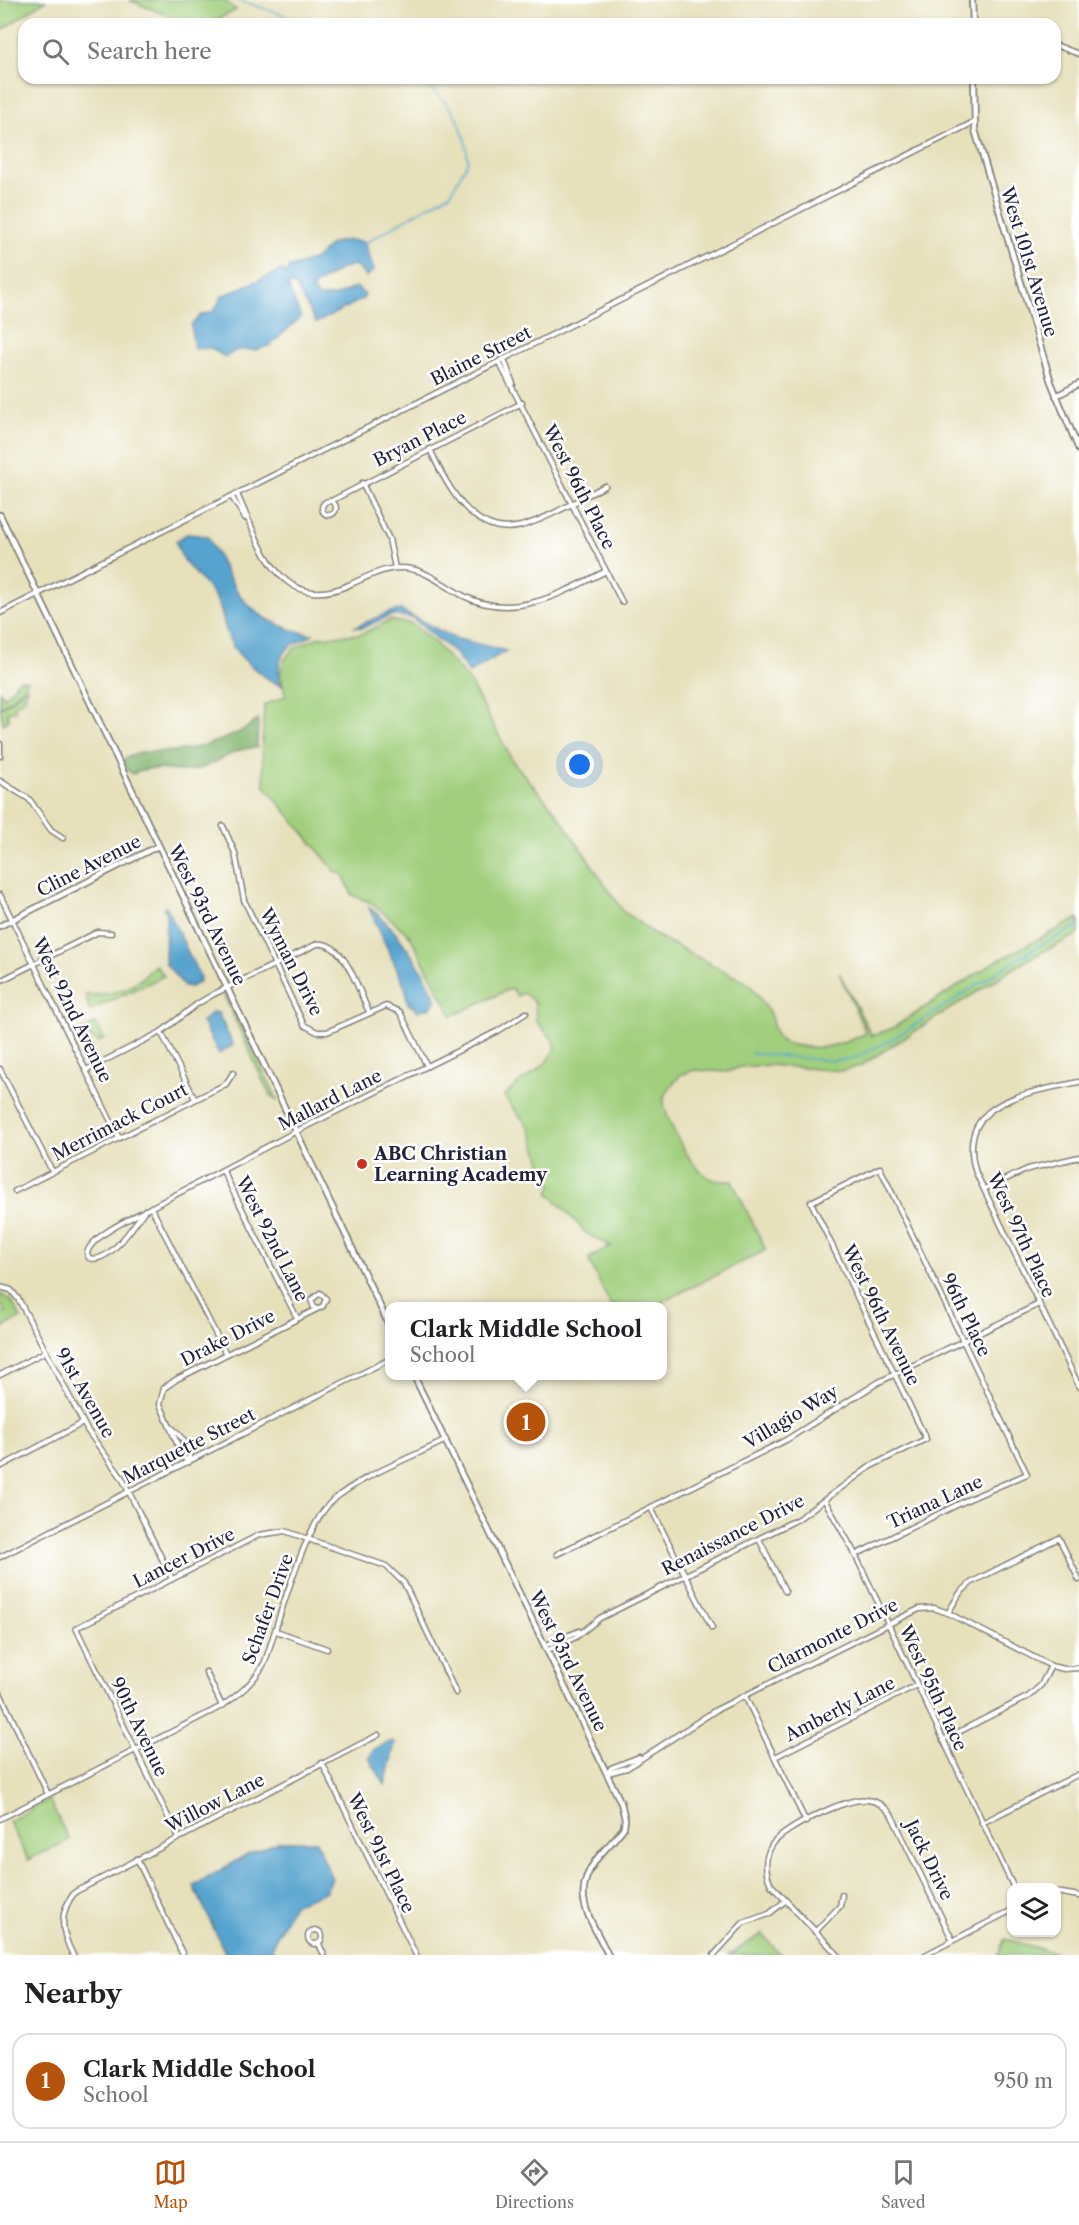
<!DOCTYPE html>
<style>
:root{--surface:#fff;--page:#f2f2f2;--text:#202124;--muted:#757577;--line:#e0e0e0;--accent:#b45309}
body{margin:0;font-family:"Libre Caslon Text",serif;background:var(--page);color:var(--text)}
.controls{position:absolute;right:18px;bottom:18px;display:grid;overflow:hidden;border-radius:12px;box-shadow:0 2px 4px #0004}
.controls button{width:54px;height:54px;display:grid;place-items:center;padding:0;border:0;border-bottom:2px solid var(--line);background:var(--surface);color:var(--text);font:30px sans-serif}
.you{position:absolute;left:580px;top:765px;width:21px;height:21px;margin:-15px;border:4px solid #fff;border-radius:50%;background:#1a73e8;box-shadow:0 0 0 9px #1a73e833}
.badge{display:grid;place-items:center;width:39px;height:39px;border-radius:50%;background:var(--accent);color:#fff;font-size:20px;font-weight:700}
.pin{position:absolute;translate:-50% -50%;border:3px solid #fff;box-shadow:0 2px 6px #0006}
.popup{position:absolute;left:385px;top:1302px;width:282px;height:78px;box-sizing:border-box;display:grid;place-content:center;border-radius:12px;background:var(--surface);filter:drop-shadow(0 2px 4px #0005);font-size:20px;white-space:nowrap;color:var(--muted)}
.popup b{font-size:22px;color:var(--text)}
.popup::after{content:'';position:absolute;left:50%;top:100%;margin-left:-12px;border:12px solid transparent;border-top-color:var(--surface)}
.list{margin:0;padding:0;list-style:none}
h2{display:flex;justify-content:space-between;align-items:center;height:78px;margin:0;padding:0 24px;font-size:26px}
h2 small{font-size:20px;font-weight:400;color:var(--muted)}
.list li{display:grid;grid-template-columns:39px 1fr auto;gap:18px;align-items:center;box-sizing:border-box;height:96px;margin:0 12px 12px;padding:0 12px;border:2px solid var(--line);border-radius:18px}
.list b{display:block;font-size:22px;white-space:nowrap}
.list p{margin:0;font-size:20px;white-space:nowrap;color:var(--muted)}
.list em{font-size:20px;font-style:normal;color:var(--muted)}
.icon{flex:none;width:33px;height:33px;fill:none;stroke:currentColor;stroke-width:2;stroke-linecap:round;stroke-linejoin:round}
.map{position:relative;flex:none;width:1079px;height:1955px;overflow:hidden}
.search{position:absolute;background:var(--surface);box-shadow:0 2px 4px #0004;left:18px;right:18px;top:18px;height:66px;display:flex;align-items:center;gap:15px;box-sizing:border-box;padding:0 21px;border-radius:18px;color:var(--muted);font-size:22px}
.sheet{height:186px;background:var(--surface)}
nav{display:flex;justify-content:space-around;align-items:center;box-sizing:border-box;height:84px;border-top:2px solid var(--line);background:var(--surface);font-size:16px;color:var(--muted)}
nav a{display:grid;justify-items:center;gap:3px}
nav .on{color:var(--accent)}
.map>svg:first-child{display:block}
</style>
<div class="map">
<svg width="1079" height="1955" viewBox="0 0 1079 1955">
<rect width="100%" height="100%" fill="#fff"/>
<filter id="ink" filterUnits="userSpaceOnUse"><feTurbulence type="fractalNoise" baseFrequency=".0167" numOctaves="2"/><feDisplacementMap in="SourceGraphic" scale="12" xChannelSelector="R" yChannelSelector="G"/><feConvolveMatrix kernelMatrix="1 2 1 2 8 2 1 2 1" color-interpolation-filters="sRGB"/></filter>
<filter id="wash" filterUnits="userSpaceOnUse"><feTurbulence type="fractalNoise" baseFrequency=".008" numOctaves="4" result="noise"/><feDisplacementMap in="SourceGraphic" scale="24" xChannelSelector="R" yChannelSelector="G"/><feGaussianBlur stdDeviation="1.35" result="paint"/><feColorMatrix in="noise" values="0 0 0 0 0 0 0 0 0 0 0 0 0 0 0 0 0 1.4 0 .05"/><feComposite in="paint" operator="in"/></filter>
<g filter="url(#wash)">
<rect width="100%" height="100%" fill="#e6e0bb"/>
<g fill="#a1cf7d" stroke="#62785c" stroke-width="1.5">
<path d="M0,0H46L0,31Z"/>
<path d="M129,0H224L236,10L208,24H189Z"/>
<path d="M390,620L412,624L436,644L469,681L514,763L556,812L623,911L659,937L751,985L770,1014L776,1035L782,1042C813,1052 838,1048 866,1033L839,973L872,1036L893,1028L995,962L1079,918V934L1027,960L860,1066L841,1071L770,1065L740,1067L727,1072L695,1070L680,1075L664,1096C662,1116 689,1163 705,1175C713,1181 723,1182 732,1181L766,1250L654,1306H611L588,1259L611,1246L587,1234L549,1193L552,1185L541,1162L530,1128L504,1097C523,1074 540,1077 556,1048L554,1041L536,1021L535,1003L524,993L517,996L512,988L452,1016L410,936L372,903L352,895L343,874L336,872L264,785L262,746L264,705L286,696L280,673L285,659L294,648L319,637L362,634Z"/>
<path d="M20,679L28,681C25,687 5,705 0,707V691L5,697Z"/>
<path d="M27,687L25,698L14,706L16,710L7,712L9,720L3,724L0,708C7,705 20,692 27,687Z"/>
<path d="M156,965L164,976L89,1011L86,995C106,995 128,991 142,978C146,974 150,968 156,965Z"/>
<path d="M224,996L236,1014L278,1101L269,1094Z"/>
<path d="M96,1023L104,1039L99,1042L86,1036L87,1044L80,1031Z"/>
<path d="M0,1294L11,1300L21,1318L2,1328L0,1314L6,1313L0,1304Z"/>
<path d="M49,1800L69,1840L28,1860L9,1821Z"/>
<path d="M762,1934L781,1955H729Z"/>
<path d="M1005,1939L1063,1955H998Z"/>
</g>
<path fill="#80b26c" stroke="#516a54" stroke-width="1.5" d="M258,719L257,748C233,746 216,767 194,770C174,774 151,763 133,774L126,769L123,761C137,748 159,753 176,751C199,749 243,735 258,719Z"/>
<g fill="#54a3ce" stroke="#3b6284" stroke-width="1.5">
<path d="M349,240L364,242L374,270L366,277L355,265C346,265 317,282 312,290L319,297L336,296L356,287L365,295L363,299L316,323L296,287L290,283L288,286L301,317L270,345L257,350H237L225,357L211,348L194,349L191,325L201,315L214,311L222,296L282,270L287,275L288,268L315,259L332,243Z"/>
<path d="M187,534L207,536C231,576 234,607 282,626C292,630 303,634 313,634C306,640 298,641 291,646C278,656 276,673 282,686C266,680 238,658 230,641C223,627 224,611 215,597C203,578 180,565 176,541Z"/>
<path d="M400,610L454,638L506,651L469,673L454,652L412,618L392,615L362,628L355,627L390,612Z"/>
<path d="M166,906L200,977L199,982L191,987L184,986L165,963L166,911L163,908Z"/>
<path d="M369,908C393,923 427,974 436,1000L431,1007L418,1011L408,1003L405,987Z"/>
<path d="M213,1012L218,1013L233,1045L219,1054L202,1022Z"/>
<path d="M392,1741L395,1743L385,1785L369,1758L374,1749Z"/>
<path d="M280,1841H316L332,1879L325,1892L293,1904L271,1948L275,1955H226L194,1886L244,1856Z"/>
</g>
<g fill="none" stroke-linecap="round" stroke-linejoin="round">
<g stroke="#54a3ce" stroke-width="1.5">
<path d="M238,0L310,24"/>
<path d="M365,243L451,193L468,161C465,119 450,105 420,78"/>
<path d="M751,1053L833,1061L855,1058L893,1039L1040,945L1079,926"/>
</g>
</g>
</g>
<g filter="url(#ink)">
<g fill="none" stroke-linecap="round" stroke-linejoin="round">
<g stroke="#84817b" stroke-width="7">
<g id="minor">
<path d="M1055,45L1079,54"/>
<path d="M504,359L513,384"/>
<path d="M499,362L622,602"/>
<path d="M430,449C446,485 473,538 521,526C550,518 579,499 605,486"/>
<path d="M362,483L389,539L395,568"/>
<path d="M237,494C259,541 279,618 351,584C371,575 388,565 411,569C432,573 449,590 468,598C517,620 564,592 606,571"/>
<path d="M232,497L245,518"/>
<circle cx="329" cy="508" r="7"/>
<path d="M331,501L522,403"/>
<path d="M0,613L974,122"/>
<path d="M0,744V756"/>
<path d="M0,781L29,799L51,830L63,838"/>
<path d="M223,826L235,853L244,900L304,1025L317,1032H327L386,1006L400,1012L427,1066"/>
<path d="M0,895L119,1138"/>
<path d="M0,981L98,932L111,933"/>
<path d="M161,1032L195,1099"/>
<path d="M0,1069L52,1171"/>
<path d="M86,1070L161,1032L197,1004L214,994L317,944C345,941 358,990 369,1012"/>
<path d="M1079,1082C1029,1093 953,1100 976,1173L1079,1386"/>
<path d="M223,1171L297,1318"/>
<path d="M984,1189L1028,1169L1079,1157"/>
<path d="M15,1191L226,1084L233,1073"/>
<path d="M151,1207L226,1354"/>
<path d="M145,1210C135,1224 109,1265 89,1258L87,1253C91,1236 135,1216 150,1208L295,1132L498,1031L526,1013"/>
<path d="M0,1287L11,1290L19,1300L87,1430L122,1478L172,1579"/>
<path d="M0,1375L45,1352"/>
<path d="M171,1427C181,1436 191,1447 189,1461"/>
<path d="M189,1462L183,1457L160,1404L164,1388L177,1379L323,1306L326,1299L320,1293L311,1300L315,1310"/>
<path d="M0,1467L83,1423"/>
<path d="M825,1501L853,1550L1014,1888"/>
<path d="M651,1508L712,1628"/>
<path d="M759,1539L785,1591"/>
<path d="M557,1554L786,1440L879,1382L1039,1304"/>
<path d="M0,1557L390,1359"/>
<path d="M948,1613L960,1593L972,1582L1059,1538L1079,1580"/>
<path d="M276,1631L327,1649"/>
<path d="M546,1645L579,1631"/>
<path d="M548,1650L576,1637L600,1618L798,1519L871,1466L926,1439L811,1202L880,1168L1027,1474L969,1499L855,1555"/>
<path d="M206,1672L222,1706"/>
<path d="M0,1693L48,1794"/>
<path d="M745,1696L806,1822"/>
<path d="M943,1740L1029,1696L1041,1685L1051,1666"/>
<path d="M775,1757L917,1685"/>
<path d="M322,1763L416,1955"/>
<path d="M608,1773L627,1768L716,1710L919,1609L934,1608L948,1613L1051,1666L1064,1669L1079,1668"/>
<path d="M608,1773L611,1768L639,1757"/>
<path d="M0,1819L222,1706C241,1693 254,1682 265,1662C278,1623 304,1526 332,1501C362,1475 411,1458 446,1440"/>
<path d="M982,1823L1079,1774"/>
<path d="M178,1837L76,1628L259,1535L285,1531L308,1539L386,1566L404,1583L456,1693"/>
<path d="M137,1859L183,1955"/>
<path d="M1056,1892L1079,1896"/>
<circle cx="315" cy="1937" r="7"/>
<path d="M815,1932L840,1906L842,1895"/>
<path d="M319,1944L324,1955"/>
<path d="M73,1955C61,1932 58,1913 75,1892L378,1735"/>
<path d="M714,1955L743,1923L769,1914L785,1901"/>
<path d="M838,1955L771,1885C765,1872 764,1858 772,1845C782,1829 849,1796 868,1800C878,1801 885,1807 891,1814L952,1939"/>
<path d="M925,1955L1012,1910"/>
</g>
</g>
<g stroke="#84817b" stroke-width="8">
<g id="tertiary">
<path d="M972,0L973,24"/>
<path d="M974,78L975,130L1051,382L1079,450"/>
<path d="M1056,396L1079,384"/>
<path d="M0,515L390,1327"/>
<path d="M0,926L158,846"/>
<path d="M414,1376L621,1803L625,1819L624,1827C616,1839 605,1848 596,1860C569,1896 592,1920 608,1955"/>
</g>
</g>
<use href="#minor" stroke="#fff" stroke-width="4"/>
<use href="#tertiary" stroke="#fff" stroke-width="4.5"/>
</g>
</g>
<circle fill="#c8321e" stroke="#fff" stroke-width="2" cx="362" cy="1164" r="6"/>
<g text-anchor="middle" stroke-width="5" stroke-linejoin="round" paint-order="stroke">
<g font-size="18" fill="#22223b" stroke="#fff">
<text transform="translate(1029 262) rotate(73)" y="6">West 101st Avenue</text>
<text transform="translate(481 356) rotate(-27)" y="6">Blaine Street</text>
<text transform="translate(420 439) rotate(-27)" y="6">Bryan Place</text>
<text transform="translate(579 487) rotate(63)" y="6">West 96th Place</text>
<text transform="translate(89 866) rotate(-27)" y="6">Cline Avenue</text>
<text transform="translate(207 915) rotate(64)" y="6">West 93rd Avenue</text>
<text transform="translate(291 962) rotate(63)" y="6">Wyman Drive</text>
<text transform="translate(72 1010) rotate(64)" y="6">West 92nd Avenue</text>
<text transform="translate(330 1100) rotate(-27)" y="6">Mallard Lane</text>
<text transform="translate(120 1122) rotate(-27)" y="6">Merrimack Court</text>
<text transform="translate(1021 1235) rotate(65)" y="6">West 97th Place</text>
<text transform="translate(272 1239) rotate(63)" y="6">West 92nd Lane</text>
<text transform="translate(881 1315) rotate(64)" y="6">West 96th Avenue</text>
<text transform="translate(966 1315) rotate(64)" y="6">96th Place</text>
<text transform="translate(228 1338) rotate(-27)" y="6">Drake Drive</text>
<text transform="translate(85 1393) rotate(60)" y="6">91st Avenue</text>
<text transform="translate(791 1417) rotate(-31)" y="6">Villagio Way</text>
<text transform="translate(189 1446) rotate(-27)" y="6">Marquette Street</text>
<text transform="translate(935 1502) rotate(-25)" y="6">Triana Lane</text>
<text transform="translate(733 1535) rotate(-27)" y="6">Renaissance Drive</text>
<text transform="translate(184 1558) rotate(-27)" y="6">Lancer Drive</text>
<text transform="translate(268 1609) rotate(-70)" y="6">Schafer Drive</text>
<text transform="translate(833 1636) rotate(-27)" y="6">Clarmonte Drive</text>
<text transform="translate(568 1661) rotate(64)" y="6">West 93rd Avenue</text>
<text transform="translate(933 1688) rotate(65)" y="6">West 95th Place</text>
<text transform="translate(840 1709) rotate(-27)" y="6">Amberly Lane</text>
<text transform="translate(139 1727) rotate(64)" y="6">90th Avenue</text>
<text transform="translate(215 1803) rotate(-27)" y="6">Willow Lane</text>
<text transform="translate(381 1853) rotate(64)" y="6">West 91st Place</text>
<text transform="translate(929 1860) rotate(64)" y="6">Jack Drive</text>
</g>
<g font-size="18" font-weight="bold" fill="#22223b" stroke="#fff" text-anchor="start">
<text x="374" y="1160">ABC Christian<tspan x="374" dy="21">Learning Academy</tspan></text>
</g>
</g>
</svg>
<div class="controls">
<button><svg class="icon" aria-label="layers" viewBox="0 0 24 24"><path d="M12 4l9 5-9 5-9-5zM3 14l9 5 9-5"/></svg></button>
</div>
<div class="you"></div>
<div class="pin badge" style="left:526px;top:1422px">1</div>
<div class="popup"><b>Clark Middle School</b>School</div>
<div class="search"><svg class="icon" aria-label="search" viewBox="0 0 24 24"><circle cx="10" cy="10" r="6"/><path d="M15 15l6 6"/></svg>Search here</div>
</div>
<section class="sheet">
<h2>Nearby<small></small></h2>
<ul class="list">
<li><span class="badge">1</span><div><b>Clark Middle School</b><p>School</p></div><em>950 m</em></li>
</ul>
</section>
<nav>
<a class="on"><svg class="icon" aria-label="map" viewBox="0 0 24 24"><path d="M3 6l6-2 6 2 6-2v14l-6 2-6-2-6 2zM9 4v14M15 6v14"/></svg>Map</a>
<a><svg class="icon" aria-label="directions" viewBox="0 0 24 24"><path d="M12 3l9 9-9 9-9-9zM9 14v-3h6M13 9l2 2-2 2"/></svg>Directions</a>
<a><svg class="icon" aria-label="saved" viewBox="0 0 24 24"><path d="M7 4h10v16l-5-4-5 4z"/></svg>Saved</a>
</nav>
